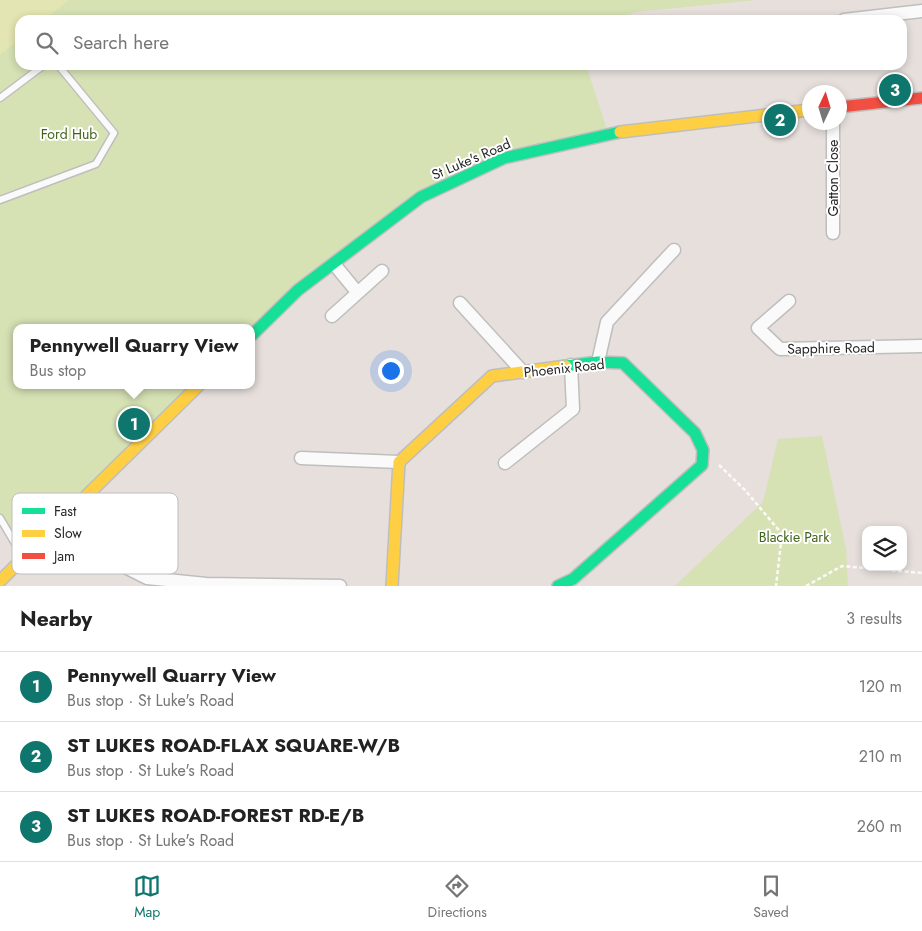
<!DOCTYPE html>
<meta charset="utf-8">
<style>
:root{--surface:#fff;--page:#f2f2f2;--text:#222;--muted:#767676;--line:#e0e0e0;--accent:#0f766e}
body{margin:0;font-family:Jost,sans-serif;background:var(--page);color:var(--text)}
.controls{position:absolute;right:15px;bottom:15px;display:grid;overflow:hidden;border-radius:10px;box-shadow:0 2px 8px #0003}
.controls button{width:45px;height:45px;display:grid;place-items:center;padding:0;border:0;border-bottom:1px solid var(--line);background:var(--surface);color:var(--text);font:25px sans-serif}
.compass{position:absolute;left:802px;top:85px;width:45px;height:45px;border-radius:50%;background:var(--surface);box-shadow:0 2px 8px #0003;rotate:4deg}
.you{position:absolute;left:390px;top:370px;width:18px;height:18px;margin:-12px;border:4px solid #fff;border-radius:50%;background:#1a73e8;box-shadow:0 0 0 8px #1a73e833}
.badge{display:grid;place-items:center;width:32px;height:32px;border-radius:50%;background:var(--accent);color:#fff;font-size:16px;font-weight:700}
.pin{position:absolute;translate:-50% -50%;border:2px solid #fff;box-shadow:0 1px 5px #0006}
.popup{position:absolute;left:13px;top:324px;width:242px;height:65px;box-sizing:border-box;display:grid;place-content:center;border-radius:10px;background:var(--surface);filter:drop-shadow(0 1px 4px #0005);font-size:16px;white-space:nowrap;color:var(--muted)}
.popup b{font-size:19px;color:var(--text)}
.popup::after{content:'';position:absolute;left:50%;top:100%;margin-left:-10px;border:10px solid transparent;border-top-color:var(--surface)}
.list{margin:0;padding:0;list-style:none}
h2{display:flex;justify-content:space-between;align-items:center;height:65px;margin:0;padding:0 20px;font-size:21px}
h2 small{font-size:16px;font-weight:400;color:var(--muted)}
.list li{display:grid;grid-template-columns:32px 1fr auto;gap:15px;align-items:center;box-sizing:border-box;height:70px;padding:0 20px;border-top:1px solid var(--line)}
.list b{display:block;font-size:19px;white-space:nowrap}
.list p{margin:0;font-size:16px;white-space:nowrap;color:var(--muted)}
.list em{font-size:16px;font-style:normal;color:var(--muted)}
.icon{flex:none;width:28px;height:28px;fill:none;stroke:currentColor;stroke-width:2;stroke-linecap:round;stroke-linejoin:round}
.map{position:relative;flex:none;width:922px;height:586px;overflow:hidden}
.search{position:absolute;background:var(--surface);box-shadow:0 2px 8px #0003;left:15px;right:15px;top:15px;height:55px;display:flex;align-items:center;gap:12px;box-sizing:border-box;padding:0 18px;border-radius:15px;color:var(--muted);font-size:19px}
.sheet{height:275px;background:var(--surface)}
nav{display:flex;justify-content:space-around;align-items:center;box-sizing:border-box;height:70px;border-top:1px solid var(--line);background:var(--surface);font-size:14px;color:var(--muted)}
nav a{display:grid;justify-items:center;gap:2px}
nav .on{color:var(--accent)}
.map>svg:first-child{display:block}
</style>
<div class="map">
<svg width="922" height="586" viewBox="0 0 922 586">
<rect width="100%" height="100%" fill="#e6dfdc"/>
<g fill="#d6e1b4">
<path d="M0,0H756L635,12L619,20H20V65H586L608,133L504,158L421,197L252,328H17V385H199L24,558L0,518Z"/>
<path d="M822,436L846,549L848,586H675L763,502L778,439Z"/>
</g>
<path fill="#e3e5b2" d="M0,0H69L44,20H20V39L0,55Z"/>
<g fill="none" stroke-linecap="round" stroke-linejoin="round">
<g stroke="#bfbebe" stroke-width="9">
<g id="lane">
<path d="M0,98L44,65"/>
<path d="M0,200L96,164L114,133L58,65"/>
<path d="M0,518L23,557"/>
</g>
</g>
<g stroke="#bfbebe" stroke-width="15">
<g id="street">
<path d="M844,20L922,11"/>
<path d="M833,122V233"/>
<path d="M334,264L357,292"/>
<path d="M789,301L758,328L780,349L922,346"/>
<path d="M460,303L523,372"/>
<path d="M332,316L382,271"/>
<path d="M598,362L607,322L674,250"/>
<path d="M301,458L399,462"/>
<path d="M505,463L573,409L571,365"/>
<path d="M71,511L105,557L147,578L206,584L340,586"/>
<path d="M24,558L71,562L105,557"/>
</g>
</g>
<g stroke="#bfbebe" stroke-width="14">
<g id="fast">
<path d="M252,335L298,290L421,197L504,158L620,132"/>
<path d="M558,586L573,579L702,465L703,450L695,433L623,363L598,362L566,366"/>
</g>
</g>
<g stroke="#bfbebe" stroke-width="14">
<g id="slow">
<path d="M620,132L810,110"/>
<path d="M0,581L199,385"/>
<path d="M392,586L399,462L492,376L566,366"/>
</g>
</g>
<g stroke="#bfbebe" stroke-width="14">
<path id="jam" d="M840,107L922,98"/>
</g>
<g stroke="#fbfafa" stroke-width="2.5" stroke-dasharray="4 2.5" stroke-linecap="butt">
<path d="M719,465L745,490L782,534L776,586"/>
<path d="M806,586L842,566L922,573"/>
</g>
<use href="#lane" stroke="#fbfafa" stroke-width="6"/>
<use href="#street" stroke="#fbfafa" stroke-width="12"/>
<use href="#fast" stroke="#16e098" stroke-width="11"/>
<use href="#slow" stroke="#ffcf43" stroke-width="11"/>
<use href="#jam" stroke="#f24e42" stroke-width="11"/>
</g>
<g text-anchor="middle" stroke-width="4" stroke-linejoin="round" paint-order="stroke">
<g font-size="14" fill="#406319" stroke="#fff">
<text x="69" y="139">Ford Hub</text>
<text x="794" y="542">Blackie Park</text>
</g>
<g font-size="14" fill="#272727" stroke="#fff">
<text transform="translate(471 159) rotate(-23)" y="5">St Luke's Road</text>
<text transform="translate(833 178) rotate(-90)" y="5">Gatton Close</text>
<text transform="translate(831 348) rotate(-1)" y="5">Sapphire Road</text>
<text transform="translate(564 368) rotate(-6)" y="5">Phoenix Road</text>
</g>
</g>
<rect x="12" y="493" width="166" height="81" rx="8" fill="#fff" stroke="#bebebe" stroke-width="1"/>
<rect x="22" y="508" width="23" height="6" fill="#16e098"/>
<rect x="22" y="530" width="23" height="7" fill="#ffcf43"/>
<rect x="22" y="553" width="23" height="6" fill="#f24e42"/>
<g font-size="14" fill="#272727">
<text x="54" y="516">Fast</text>
<text x="54" y="538">Slow</text>
<text x="54" y="561">Jam</text>
</g>
</svg>
<div class="controls">
<button><svg class="icon" aria-label="layers" viewBox="0 0 24 24"><path d="M12 4l9 5-9 5-9-5zM3 14l9 5 9-5"/></svg></button>
</div>
<svg class="compass" viewBox="-18 -18 36 36"><path d="M0-13l5 13h-10z" fill="#e53935"/><path d="M0 13l5-13h-10z" fill="#767676"/></svg>
<div class="you"></div>
<div class="pin badge" style="left:134px;top:424px">1</div>
<div class="popup"><b>Pennywell Quarry View</b>Bus stop</div>
<div class="pin badge" style="left:780px;top:120px">2</div>
<div class="pin badge" style="left:895px;top:90px">3</div>
<div class="search"><svg class="icon" aria-label="search" viewBox="0 0 24 24"><circle cx="10" cy="10" r="6"/><path d="M15 15l6 6"/></svg>Search here</div>
</div>
<section class="sheet">
<h2>Nearby<small>3 results</small></h2>
<ul class="list">
<li><span class="badge">1</span><div><b>Pennywell Quarry View</b><p>Bus stop · St Luke's Road</p></div><em>120 m</em></li>
<li><span class="badge">2</span><div><b>ST LUKES ROAD-FLAX SQUARE-W/B</b><p>Bus stop · St Luke's Road</p></div><em>210 m</em></li>
<li><span class="badge">3</span><div><b>ST LUKES ROAD-FOREST RD-E/B</b><p>Bus stop · St Luke's Road</p></div><em>260 m</em></li>
</ul>
</section>
<nav>
<a class="on"><svg class="icon" aria-label="map" viewBox="0 0 24 24"><path d="M3 6l6-2 6 2 6-2v14l-6 2-6-2-6 2zM9 4v14M15 6v14"/></svg>Map</a>
<a><svg class="icon" aria-label="directions" viewBox="0 0 24 24"><path d="M12 3l9 9-9 9-9-9zM9 14v-3h6M13 9l2 2-2 2"/></svg>Directions</a>
<a><svg class="icon" aria-label="saved" viewBox="0 0 24 24"><path d="M7 4h10v16l-5-4-5 4z"/></svg>Saved</a>
</nav>
